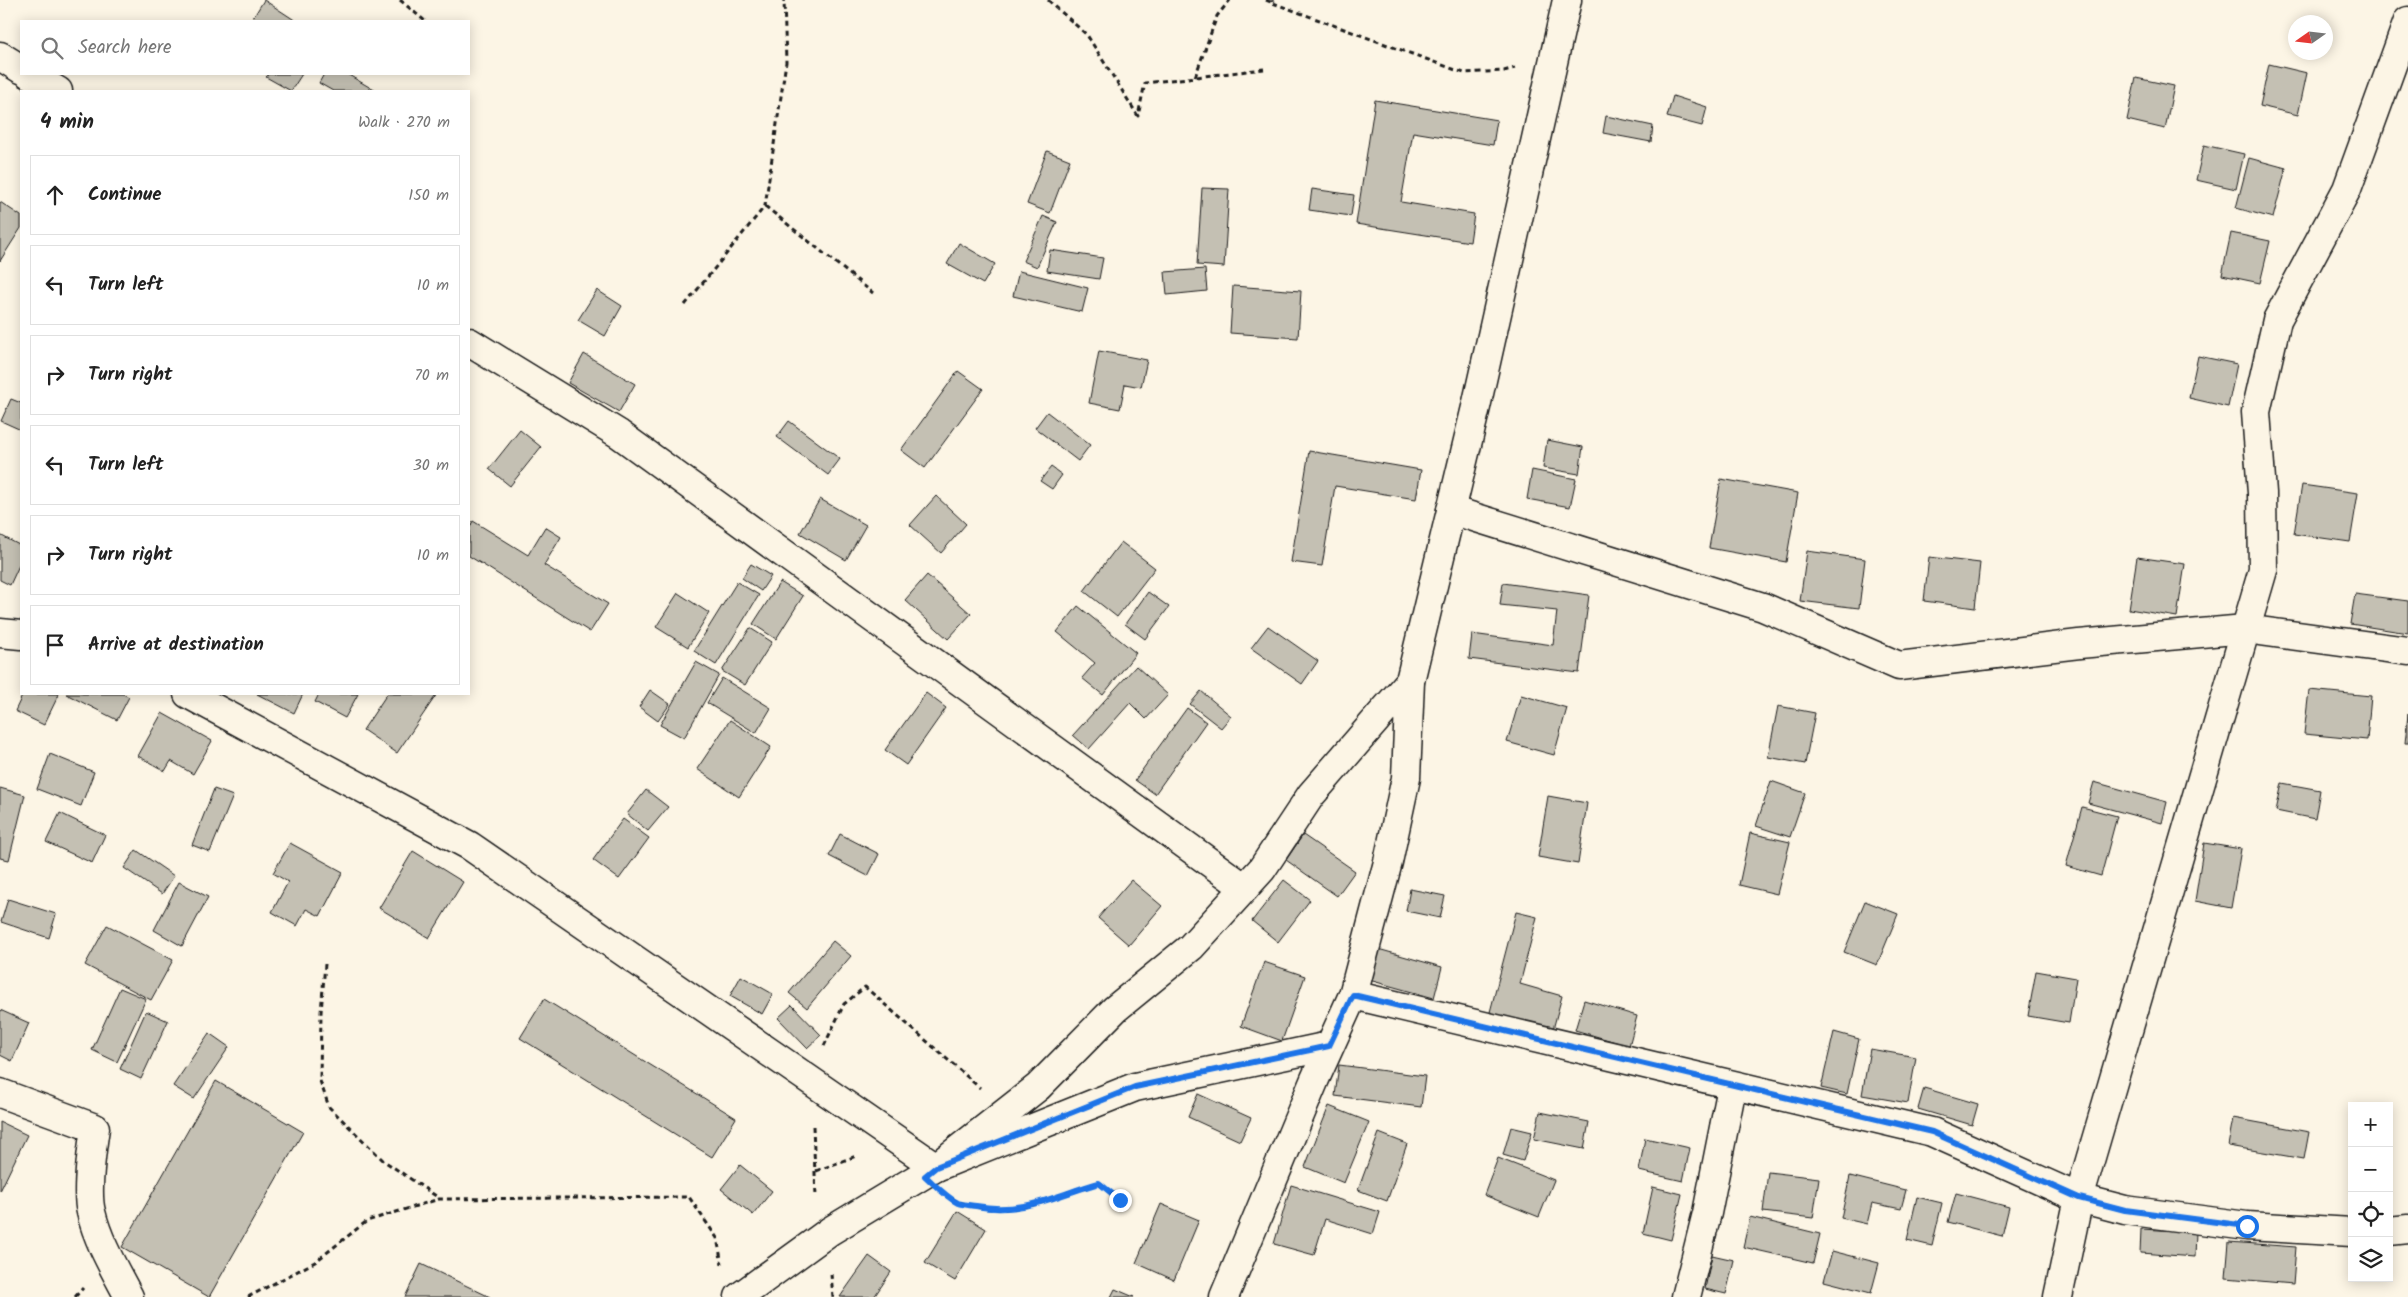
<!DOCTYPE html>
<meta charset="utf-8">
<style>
:root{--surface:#fff;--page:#f6f6f6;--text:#222;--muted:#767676;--line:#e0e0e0}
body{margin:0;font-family:Kalam,sans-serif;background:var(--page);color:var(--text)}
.controls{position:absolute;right:15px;bottom:15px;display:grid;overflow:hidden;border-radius:0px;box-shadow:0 2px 12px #0003}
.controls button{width:45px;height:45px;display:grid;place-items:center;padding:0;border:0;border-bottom:1px solid var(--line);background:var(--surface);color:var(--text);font:25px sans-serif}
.compass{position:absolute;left:2288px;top:15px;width:45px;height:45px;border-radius:50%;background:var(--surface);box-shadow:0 2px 12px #0003;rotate:256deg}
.stop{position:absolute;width:15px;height:15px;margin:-11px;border:4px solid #1a73e8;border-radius:50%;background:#fff}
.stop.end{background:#1a73e8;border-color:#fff;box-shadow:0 1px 5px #0008}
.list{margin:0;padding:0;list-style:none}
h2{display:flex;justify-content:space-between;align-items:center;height:65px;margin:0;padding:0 20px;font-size:21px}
h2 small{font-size:16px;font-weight:400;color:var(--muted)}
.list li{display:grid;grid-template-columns:32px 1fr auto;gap:15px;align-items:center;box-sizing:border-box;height:80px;margin:0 10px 10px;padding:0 10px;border:1px solid var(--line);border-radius:0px}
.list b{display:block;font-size:19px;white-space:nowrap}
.list em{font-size:16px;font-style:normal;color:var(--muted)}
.icon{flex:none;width:28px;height:28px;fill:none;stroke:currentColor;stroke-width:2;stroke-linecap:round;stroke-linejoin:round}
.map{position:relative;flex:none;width:2408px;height:1297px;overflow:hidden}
.search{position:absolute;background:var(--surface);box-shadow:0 2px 12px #0003;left:20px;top:20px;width:450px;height:55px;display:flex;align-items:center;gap:12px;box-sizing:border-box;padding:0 18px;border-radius:0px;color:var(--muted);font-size:19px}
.panel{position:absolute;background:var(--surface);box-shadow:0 2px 12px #0003;left:20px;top:90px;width:450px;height:605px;border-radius:0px}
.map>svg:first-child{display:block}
</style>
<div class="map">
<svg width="2408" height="1297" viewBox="0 0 2408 1297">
<rect width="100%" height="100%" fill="#fcf5e5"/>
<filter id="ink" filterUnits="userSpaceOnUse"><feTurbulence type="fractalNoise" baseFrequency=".02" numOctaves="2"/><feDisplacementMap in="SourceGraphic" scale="10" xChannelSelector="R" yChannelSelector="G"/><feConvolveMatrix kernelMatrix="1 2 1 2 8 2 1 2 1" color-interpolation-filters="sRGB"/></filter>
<g filter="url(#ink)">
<g fill="#c4c0b3" stroke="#1c1c1c">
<path d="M264,0L296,21H251Z"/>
<path d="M2269,64L2307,73L2298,115L2260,106Z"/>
<path d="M269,74H302L291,91L266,77Z"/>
<path d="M324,74H347L376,91H333L319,83Z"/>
<path d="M2136,78L2174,86L2165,129L2127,120Z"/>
<path d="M1673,96L1707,107L1702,126L1667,117Z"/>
<path d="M1375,100L1497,120L1493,145L1413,132L1401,202L1474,214L1470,242L1356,224Z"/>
<path d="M1606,116L1653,126L1651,142L1603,133Z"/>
<path d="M2204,145L2244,154L2236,189L2196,180Z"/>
<path d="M1047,151L1070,160L1050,213L1027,204Z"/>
<path d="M2249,158L2286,168L2273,218L2236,208Z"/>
<path d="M1202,188L1229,189L1224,267L1197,265Z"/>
<path d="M1312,189L1354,195L1351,216L1309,210Z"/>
<path d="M0,202L21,216V228L0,261Z"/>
<path d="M1043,216L1057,222L1037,267L1023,261Z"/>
<path d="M2231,233L2270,241L2260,283L2222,275Z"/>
<path d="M959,243L995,264L983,284L947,264Z"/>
<path d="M1050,250L1103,258L1099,279L1047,271Z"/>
<path d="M1205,269L1207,291L1167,295L1165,272Z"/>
<path d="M1019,271L1088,288L1082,312L1013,296Z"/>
<path d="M1233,286L1301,291L1298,338L1230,333Z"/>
<path d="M597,290L622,306L605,336L578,320Z"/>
<path d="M1099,351L1147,360L1141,387L1125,384L1120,409L1089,403Z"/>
<path d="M584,354L635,384L619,412L568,383Z"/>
<path d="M2198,356L2237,364L2228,407L2189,398Z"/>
<path d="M958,371L983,389L925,468L901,450Z"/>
<path d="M11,399L21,403V430L1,421Z"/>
<path d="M1047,412L1090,445L1078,461L1035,428Z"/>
<path d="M789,421L840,459L828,475L777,437Z"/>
<path d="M520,430L541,447L510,486L489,469Z"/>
<path d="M1547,440L1583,447L1579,474L1543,468Z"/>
<path d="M1309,451L1421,470L1416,499L1335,486L1322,566L1291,562Z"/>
<path d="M1051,467L1062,475L1052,489L1040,481Z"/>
<path d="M1532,470L1576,479L1570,507L1527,499Z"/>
<path d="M1721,479L1798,493L1786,562L1709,548Z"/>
<path d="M2302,485L2358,493L2350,542L2294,534Z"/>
<path d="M936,496L966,524L941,553L910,525Z"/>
<path d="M820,499L866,525L846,560L800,533Z"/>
<path d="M473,521L528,555L545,527L561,537L544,565L608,604L590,632L469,556V529Z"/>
<path d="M0,535L21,546V561L10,585L0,580Z"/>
<path d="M1121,542L1155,568L1117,617L1084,591Z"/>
<path d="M1807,551L1865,559L1859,608L1800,601Z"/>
<path d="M1929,557L1980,563L1975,608L1924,601Z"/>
<path d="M2137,557L2185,564L2177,617L2129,609Z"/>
<path d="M751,564L771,576L761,591L742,578Z"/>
<path d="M927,575L971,614L948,639L905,600Z"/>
<path d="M737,582L759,595L716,665L694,651Z"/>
<path d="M780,582L803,596L776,639L753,624Z"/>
<path d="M1503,583L1589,595L1579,673L1469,659L1472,634L1553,645L1557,611L1500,605Z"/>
<path d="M1148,592L1169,607L1145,639L1125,624Z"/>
<path d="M678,593L709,613L688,647L656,627Z"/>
<path d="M2355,594L2408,601V633L2350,624Z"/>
<path d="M1078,606L1136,653L1103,695L1082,678L1095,663L1057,632Z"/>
<path d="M1268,626L1318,661L1302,684L1251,648Z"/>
<path d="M750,628L772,642L745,685L722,671Z"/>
<path d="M696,662L719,675L684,738L660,725Z"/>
<path d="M1136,666L1168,695L1146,719L1130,703L1089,749L1073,735Z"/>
<path d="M722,678L771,708L756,733L707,703Z"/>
<path d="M650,690L670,704L658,721L639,707Z"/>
<path d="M2309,690L2371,696L2367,740L2304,734Z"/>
<path d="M1201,691L1231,716L1221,728L1190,704Z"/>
<path d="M926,693L946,708L906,765L885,750Z"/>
<path d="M23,694H59L44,725L15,711Z"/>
<path d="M66,694H123L129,697L117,720Z"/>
<path d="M257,694H303L294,713Z"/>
<path d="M319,694H358L345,718L315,702Z"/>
<path d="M387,694H437L397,753L363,730Z"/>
<path d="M1521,695L1567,708L1554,755L1507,742Z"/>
<path d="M1778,706L1815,713L1805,764L1768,757Z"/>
<path d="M1187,708L1206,722L1155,794L1135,780Z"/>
<path d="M162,713L212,741L193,774L171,761L165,771L138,756Z"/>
<path d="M2408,714V743H2405Z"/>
<path d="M730,720L771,747L739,797L697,769Z"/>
<path d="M50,754L94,772L81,806L37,789Z"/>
<path d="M1771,781L1805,793L1790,837L1756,826Z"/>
<path d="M2094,782L2167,802L2162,823L2088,803Z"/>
<path d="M2282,783L2320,790L2315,819L2276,811Z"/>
<path d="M0,788L25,795L9,860L0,858Z"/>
<path d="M214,789L233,796L210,852L192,845Z"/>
<path d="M646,790L668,807L648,831L627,814Z"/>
<path d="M1548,796L1587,803L1578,864L1538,857Z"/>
<path d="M2082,807L2117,816L2101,876L2066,866Z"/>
<path d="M60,813L105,835L92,863L46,842Z"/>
<path d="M623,819L649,838L619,879L593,860Z"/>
<path d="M1750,833L1790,842L1777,894L1739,885Z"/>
<path d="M840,834L879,854L868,876L829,856Z"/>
<path d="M1303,835L1355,871L1337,896L1286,860Z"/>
<path d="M290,843L343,872L320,916L306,909L297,926L272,912L288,882L273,873Z"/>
<path d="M2204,843L2241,849L2231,908L2195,901Z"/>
<path d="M136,850L174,876L162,894L124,868Z"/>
<path d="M413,851L463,882L429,938L379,908Z"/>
<path d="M1131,880L1162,906L1129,945L1098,918Z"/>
<path d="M1284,880L1310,900L1278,942L1252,921Z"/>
<path d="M179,882L208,897L182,946L154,930Z"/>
<path d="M1410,889L1445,896L1440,918L1406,911Z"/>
<path d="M8,899L56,914L49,938L1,922Z"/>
<path d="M1865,901L1898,914L1877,965L1844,952Z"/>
<path d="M1516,912L1537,917L1520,984L1562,996L1552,1033L1489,1016Z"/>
<path d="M107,925L173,960L151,1000L85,965Z"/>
<path d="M833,941L851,956L807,1008L789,993Z"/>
<path d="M1378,949L1442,967L1434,998L1369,980Z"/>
<path d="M1264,962L1305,976L1282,1041L1241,1026Z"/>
<path d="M2036,971L2076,978L2069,1023L2028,1016Z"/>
<path d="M741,976L773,994L762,1014L730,996Z"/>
<path d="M120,988L146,999L117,1062L92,1050Z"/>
<path d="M544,999L736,1118L712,1157L520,1038Z"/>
<path d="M1584,1000L1637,1016L1629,1046L1575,1030Z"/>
<path d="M792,1005L821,1035L807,1048L778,1018Z"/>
<path d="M0,1010L29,1023L12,1061L0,1055Z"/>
<path d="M146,1011L168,1021L141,1079L120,1069Z"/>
<path d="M1834,1032L1859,1039L1847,1094L1821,1088Z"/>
<path d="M209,1033L229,1047L194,1099L173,1086Z"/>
<path d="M1870,1049L1916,1057L1908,1103L1862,1095Z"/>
<path d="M1339,1065L1425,1076L1421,1107L1335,1096Z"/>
<path d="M216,1081L303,1132L209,1297L122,1247Z"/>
<path d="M1924,1088L1978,1104L1972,1125L1918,1109Z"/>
<path d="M1198,1094L1251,1118L1240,1141L1188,1117Z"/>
<path d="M1329,1106L1369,1122L1344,1183L1305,1167Z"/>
<path d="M1540,1112L1589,1122L1584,1149L1534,1139Z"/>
<path d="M2233,1118L2309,1132L2304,1159L2228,1146Z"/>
<path d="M0,1122L27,1135L0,1191Z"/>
<path d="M1511,1127L1532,1132L1523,1161L1503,1155Z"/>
<path d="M1379,1133L1407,1144L1387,1201L1358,1190Z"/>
<path d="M1645,1138L1690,1148L1683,1181L1639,1171Z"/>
<path d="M1498,1158L1554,1180L1539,1217L1484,1195Z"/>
<path d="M740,1165L772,1191L753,1215L721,1189Z"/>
<path d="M1768,1172L1819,1178L1813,1218L1763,1212Z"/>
<path d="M1850,1176L1906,1190L1901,1209L1872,1203L1867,1224L1841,1218Z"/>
<path d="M1291,1185L1380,1212L1373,1234L1325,1219L1314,1255L1274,1244Z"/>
<path d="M1653,1187L1682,1194L1671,1240L1643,1233Z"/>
<path d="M1956,1193L2009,1207L2002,1236L1948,1222Z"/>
<path d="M1917,1197L1942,1203L1932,1246L1907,1240Z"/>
<path d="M1161,1204L1199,1220L1174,1280L1136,1263Z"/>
<path d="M957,1211L986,1229L955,1281L925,1263Z"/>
<path d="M1750,1217L1820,1234L1813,1263L1743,1247Z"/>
<path d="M2141,1229L2196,1232L2195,1257L2140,1253Z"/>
<path d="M2229,1242L2296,1247L2293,1284L2226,1278Z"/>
<path d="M1832,1251L1879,1263L1871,1293L1824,1281Z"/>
<path d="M1712,1255L1734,1260L1726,1294L1705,1289Z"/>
<path d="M869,1256L891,1272L874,1297H840Z"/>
<path d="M421,1264L490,1297H405Z"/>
<path d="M1115,1289L1134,1297H1111Z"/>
</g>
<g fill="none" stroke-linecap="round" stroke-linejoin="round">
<g stroke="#1c1c1c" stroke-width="31">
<g id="minor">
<path d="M0,56L21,69"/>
<path d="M29,74L58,91"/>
<path d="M469,342L619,434L1245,888"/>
<path d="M1451,510L1763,607L1899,666L2079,644L2245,629L2408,651"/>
<path d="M0,633L21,635"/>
<path d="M188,694L470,846L936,1167L1135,1087L1329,1046"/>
<path d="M1353,995L1932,1132L2079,1198L2125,1210L2247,1226L2352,1232"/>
<path d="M0,1093L95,1128C92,1148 86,1193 91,1212C98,1242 115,1270 129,1297"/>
<path d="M2389,1231L2408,1229"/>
<path d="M739,1297L830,1231L936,1167L1038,1087L1115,1009L1191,947L1262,869L1311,795L1410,681"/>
<path d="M1224,1297L1315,1079L1353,995L1388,862L1406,778L1410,681L1476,407L1567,0"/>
<path d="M1686,1297L1707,1213L1732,1087"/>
<path d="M2058,1297L2079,1198L2263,570L2262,493L2256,412L2277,320L2347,189L2408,21"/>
</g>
</g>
<g stroke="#1c1c1c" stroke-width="3" stroke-dasharray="5 4" stroke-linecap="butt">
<path d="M400,0L425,21"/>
<path d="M1048,0L1087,35L1138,116L1145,83L1264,69"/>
<path d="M1266,0L1273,3L1272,0"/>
<path d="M1273,3L1464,73L1504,71L1515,68"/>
<path d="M1195,77L1217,16L1230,0"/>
<path d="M765,206L873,293"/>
<path d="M685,305L765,206L786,62L784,0"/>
<path d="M325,964L321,1012L320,1081L329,1107L384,1161L439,1198"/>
<path d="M824,1046L844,1004L865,987L980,1088"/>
<path d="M813,1126L816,1197"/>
<path d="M816,1171L856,1156"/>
<path d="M952,1199C959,1204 966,1204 974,1206C1025,1216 1052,1196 1099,1183L1119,1199"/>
<path d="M831,1274L833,1297"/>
<path d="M75,1297L83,1288"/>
<path d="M248,1297L315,1262L367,1221L439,1199L689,1197L717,1238L722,1264"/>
</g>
<use href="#minor" stroke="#fcf5e5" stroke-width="28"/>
</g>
</g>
<g fill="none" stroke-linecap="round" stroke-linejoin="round" filter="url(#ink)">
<path stroke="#1a73e8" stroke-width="6" d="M1120,1200L1099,1183C1056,1195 1023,1215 976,1206C971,1205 963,1205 958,1203C946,1197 934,1184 925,1176L936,1167L1135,1087L1329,1046L1353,995L1932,1132L2079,1198L2125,1210L2247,1226"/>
</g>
</svg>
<div class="controls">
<button>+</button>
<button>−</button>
<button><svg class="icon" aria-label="locate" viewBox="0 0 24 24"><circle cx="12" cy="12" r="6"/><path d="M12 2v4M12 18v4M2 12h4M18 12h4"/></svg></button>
<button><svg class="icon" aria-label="layers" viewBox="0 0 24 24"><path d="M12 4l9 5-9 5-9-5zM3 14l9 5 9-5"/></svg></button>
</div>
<svg class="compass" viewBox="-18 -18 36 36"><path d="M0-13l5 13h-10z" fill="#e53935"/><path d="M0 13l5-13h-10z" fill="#767676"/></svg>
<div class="stop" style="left:2247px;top:1226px"></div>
<div class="stop end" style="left:1120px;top:1200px"></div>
<div class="search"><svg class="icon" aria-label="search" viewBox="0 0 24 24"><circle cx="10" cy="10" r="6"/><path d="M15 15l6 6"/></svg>Search here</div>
<section class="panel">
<h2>4 min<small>Walk · 270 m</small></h2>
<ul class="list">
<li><svg class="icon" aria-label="ahead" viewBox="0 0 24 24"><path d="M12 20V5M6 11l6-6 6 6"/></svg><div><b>Continue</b></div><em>150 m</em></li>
<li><svg class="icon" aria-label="left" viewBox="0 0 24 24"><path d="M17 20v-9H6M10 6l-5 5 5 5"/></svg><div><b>Turn left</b></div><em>10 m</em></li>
<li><svg class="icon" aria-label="right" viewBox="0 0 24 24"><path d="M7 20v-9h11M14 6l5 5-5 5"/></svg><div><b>Turn right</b></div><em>70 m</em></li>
<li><svg class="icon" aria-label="left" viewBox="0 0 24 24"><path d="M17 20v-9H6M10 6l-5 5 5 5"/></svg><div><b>Turn left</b></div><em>30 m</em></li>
<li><svg class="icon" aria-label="right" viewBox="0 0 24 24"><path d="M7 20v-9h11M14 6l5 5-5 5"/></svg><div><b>Turn right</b></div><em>10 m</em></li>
<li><svg class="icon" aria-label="arrive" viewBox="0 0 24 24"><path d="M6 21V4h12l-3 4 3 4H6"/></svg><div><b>Arrive at destination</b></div></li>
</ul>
</section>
</div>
